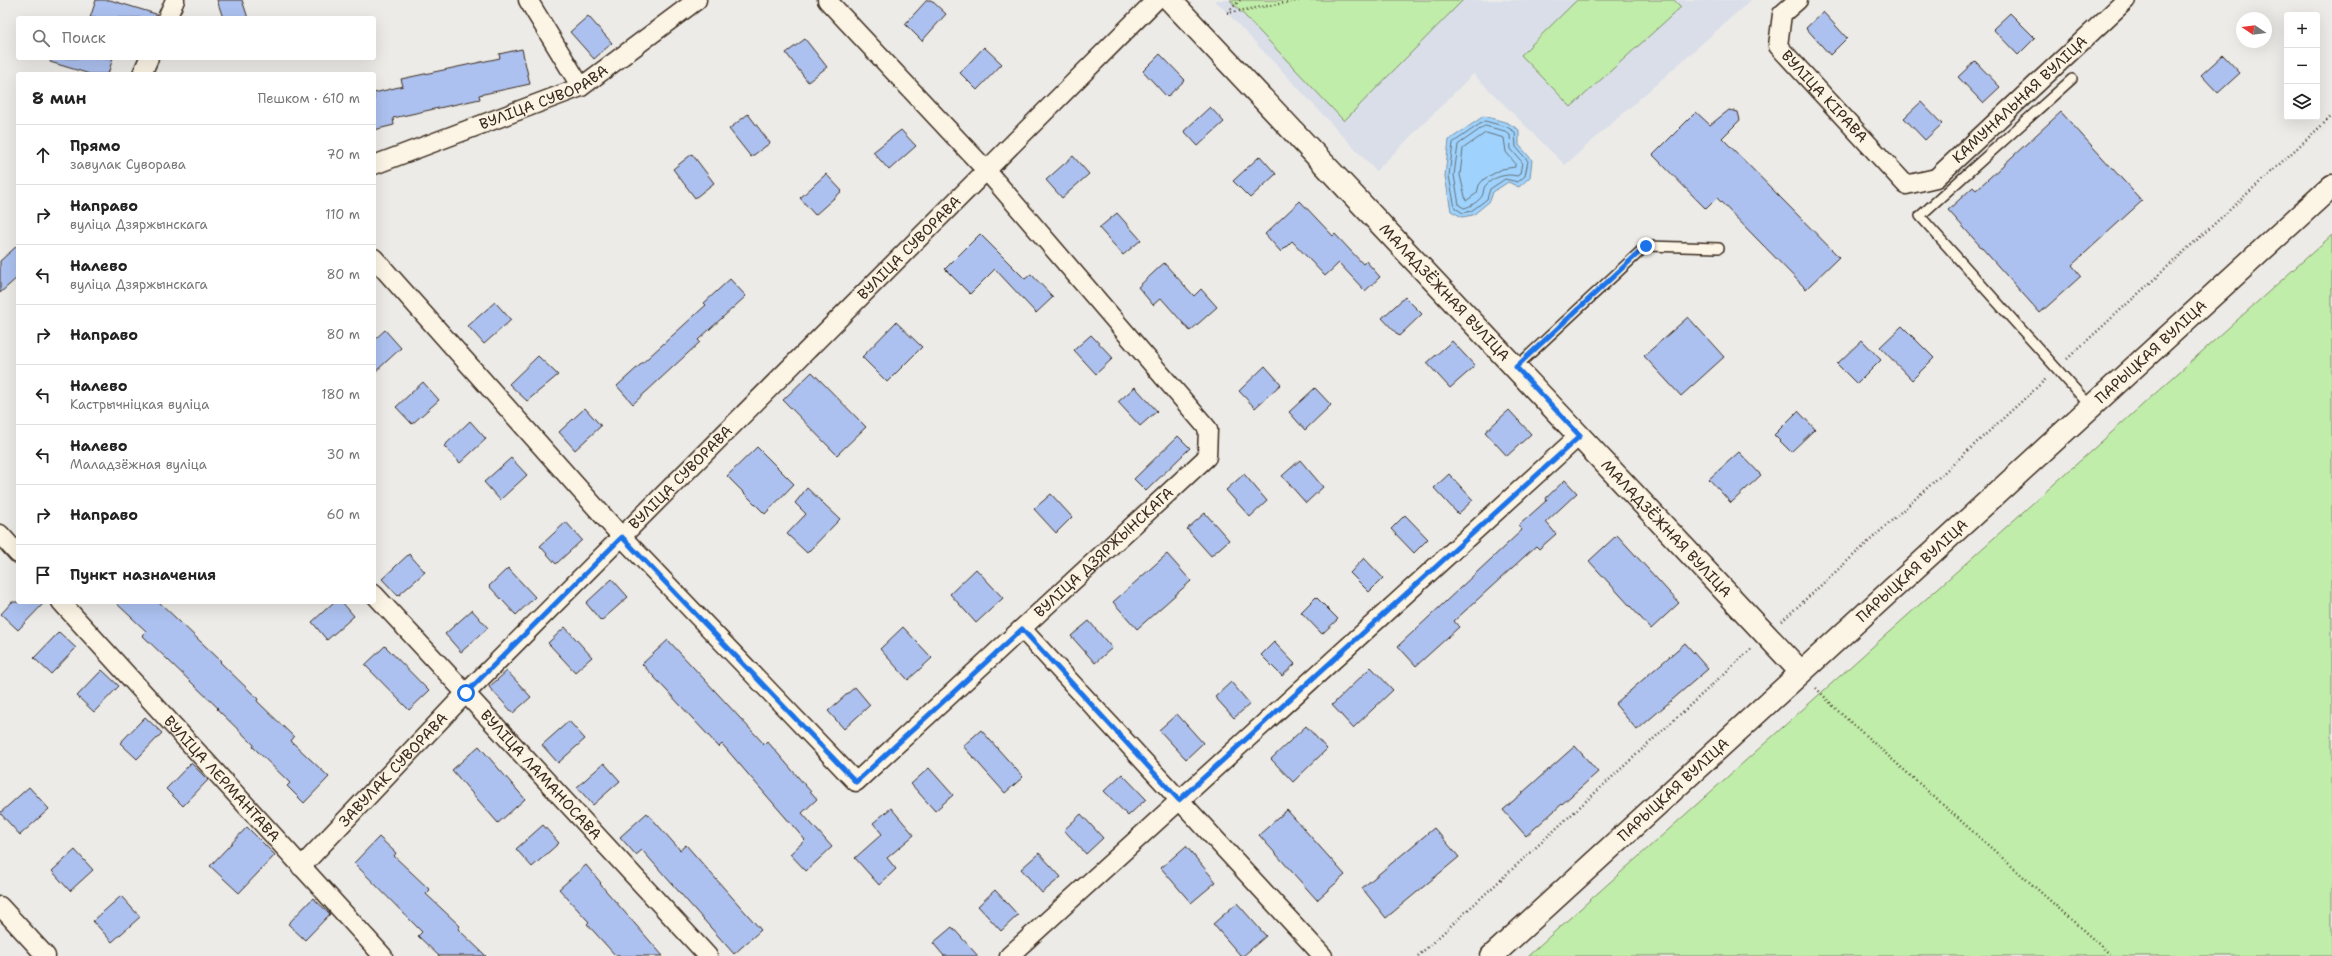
<!DOCTYPE html>
<html lang="ru">
<meta charset="utf-8">
<style>
:root{--surface:#fff;--page:#f6f6f6;--text:#222;--muted:#767676;--line:#e0e0e0}
body{margin:0;font-family:"Shantell Sans",sans-serif;background:var(--page);color:var(--text)}
.controls{position:absolute;right:12px;top:12px;display:grid;overflow:hidden;border-radius:4px;box-shadow:0 4px 16px #0002}
.controls button{width:36px;height:36px;display:grid;place-items:center;padding:0;border:0;border-bottom:1px solid var(--line);background:var(--surface);color:var(--text);font:20px sans-serif}
.compass{position:absolute;left:2236px;top:12px;width:36px;height:36px;border-radius:50%;background:var(--surface);box-shadow:0 4px 16px #0002;rotate:283deg}
.stop{position:absolute;width:12px;height:12px;margin:-9px;border:3px solid #1a73e8;border-radius:50%;background:#fff}
.stop.end{background:#1a73e8;border-color:#fff;box-shadow:0 1px 4px #0008}
.list{margin:0;padding:0;list-style:none}
h2{display:flex;justify-content:space-between;align-items:center;height:52px;margin:0;padding:0 16px;font-size:17px}
h2 small{font-size:13px;font-weight:400;color:var(--muted)}
.list li{display:grid;grid-template-columns:26px 1fr auto;gap:12px;align-items:center;box-sizing:border-box;height:60px;padding:0 16px;border-top:1px solid var(--line)}
.list b{display:block;font-size:15px;white-space:nowrap}
.list p{margin:0;font-size:13px;white-space:nowrap;color:var(--muted)}
.list em{font-size:13px;font-style:normal;color:var(--muted)}
.icon{flex:none;width:22px;height:22px;fill:none;stroke:currentColor;stroke-width:2;stroke-linecap:round;stroke-linejoin:round}
.map{position:relative;flex:none;width:2332px;height:956px;overflow:hidden}
.search{position:absolute;background:var(--surface);box-shadow:0 4px 16px #0002;left:16px;top:16px;width:360px;height:44px;display:flex;align-items:center;gap:10px;box-sizing:border-box;padding:0 14px;border-radius:4px;color:var(--muted);font-size:15px}
.panel{position:absolute;background:var(--surface);box-shadow:0 4px 16px #0002;left:16px;top:72px;width:360px;height:532px;border-radius:4px}
.map>svg:first-child{display:block}
</style>
<div class="map">
<svg width="2332" height="956" viewBox="0 0 2332 956">
<rect width="100%" height="100%" fill="#ecebe7"/>
<filter id="ink" filterUnits="userSpaceOnUse"><feTurbulence type="fractalNoise" baseFrequency=".025" numOctaves="2"/><feDisplacementMap in="SourceGraphic" scale="8" xChannelSelector="R" yChannelSelector="G"/><feConvolveMatrix kernelMatrix="1 2 1 2 8 2 1 2 1" color-interpolation-filters="sRGB"/></filter>
<g filter="url(#ink)">
<path fill="#d9dee9" d="M1215,0H1751L1565,165L1473,74L1376,171Z"/>
<g fill="#c0edaa" stroke="#7e8c64">
<path d="M1230,0H1463L1344,121Z"/>
<path d="M1577,0H1674L1681,7L1571,107L1521,55Z"/>
<path d="M2332,235V956H1528L1551,935Z"/>
</g>
<path fill="#9fd3fd" stroke="#778fa4" d="M1484,116L1508,123L1519,130V145L1532,160L1530,177L1519,187L1508,182L1493,192L1490,201L1473,215L1462,217L1451,211L1445,176L1449,140Z"/>
<g fill="none" stroke-linecap="round" stroke-linejoin="round">
<g stroke="#636e77" stroke-width="1">
<path d="M1485,121L1507,127L1515,132L1516,147L1528,161L1525,176L1518,182L1505,179L1490,189L1487,199L1478,206L1471,211L1463,213L1455,208L1449,176L1453,143Z"/>
<path d="M1485,126L1505,131L1510,135L1511,149L1522,162L1520,174L1517,176C1506,173 1493,177 1485,186C1483,189 1484,193 1482,196C1479,201 1470,207 1464,208L1459,205L1454,175L1458,145Z"/>
<path d="M1486,133L1504,138L1506,152L1515,163V167L1502,169L1484,179L1479,185L1477,193L1466,201L1460,175L1463,149Z"/>
</g>
</g>
<g fill="#acc1ef" stroke="#3b2a1e">
<path d="M96,0H110L156,14V18H90Z"/>
<path d="M217,0H242L248,18H223Z"/>
<path d="M927,0H931L946,14L922,41L905,24Z"/>
<path d="M1823,12L1847,38L1830,55L1806,28Z"/>
<path d="M2010,13L2035,38L2018,55L1993,29Z"/>
<path d="M588,16L612,43L594,59L570,32Z"/>
<path d="M805,39L827,67L808,82L786,53Z"/>
<path d="M984,47L1002,64L977,90L960,73Z"/>
<path d="M522,49L530,84L479,95L480,99L393,118L394,125L374,130V93L403,86L401,79L500,58L499,54Z"/>
<path d="M1160,54L1185,80L1167,97L1143,71Z"/>
<path d="M2223,55L2240,73L2218,93L2201,75Z"/>
<path d="M51,58H113L108,74H90L50,62Z"/>
<path d="M1975,61L2000,87L1983,103L1958,77Z"/>
<path d="M1921,102L1942,124L1925,140L1904,118Z"/>
<path d="M1210,107L1224,122L1198,146L1184,131Z"/>
<path d="M1729,110L1738,112L1740,120L1722,138L1839,257L1806,289L1717,198L1706,209L1653,155L1696,112L1710,125Z"/>
<path d="M2061,112L2142,201L2072,265L2081,276L2040,313L1948,210L1973,187L1976,190Z"/>
<path d="M748,114L770,143L751,157L729,129Z"/>
<path d="M901,130L916,146L889,170L873,152Z"/>
<path d="M692,154L714,183L695,198L673,169Z"/>
<path d="M1073,156L1089,174L1062,198L1046,180Z"/>
<path d="M1260,156L1276,174L1250,198L1233,181Z"/>
<path d="M826,174L842,191L815,215L800,198Z"/>
<path d="M1300,201L1333,236L1335,234L1363,264L1366,261L1380,277L1365,291L1339,263L1325,276L1292,241L1281,252L1265,234Z"/>
<path d="M1117,213L1141,240L1123,255L1099,228Z"/>
<path d="M980,234L1025,279L1031,274L1053,297L1036,313L995,269L970,294L945,269Z"/>
<path d="M18,245V277L0,293V261Z"/>
<path d="M1164,263L1194,296L1201,289L1217,307L1190,331L1161,298L1153,305L1138,287Z"/>
<path d="M730,279L746,296L698,340L700,342L633,404L617,386L706,305L704,303Z"/>
<path d="M1405,297L1422,314L1399,336L1382,318Z"/>
<path d="M495,302L511,320L484,344L468,326Z"/>
<path d="M1688,317L1724,357L1681,396L1644,356Z"/>
<path d="M896,322L922,347L887,382L862,357Z"/>
<path d="M1902,326L1934,358L1912,380L1880,347Z"/>
<path d="M385,330L401,348L374,373V340Z"/>
<path d="M1091,335L1113,358L1096,374L1074,350Z"/>
<path d="M1862,340L1881,360L1857,384L1837,364Z"/>
<path d="M1452,341L1475,366L1450,388L1427,363Z"/>
<path d="M538,356L558,375L527,401L509,384Z"/>
<path d="M1265,366L1281,384L1255,408L1239,391Z"/>
<path d="M812,372L866,427L837,455L783,400Z"/>
<path d="M423,382L439,400L412,424L396,407Z"/>
<path d="M1135,387L1157,411L1140,426L1118,402Z"/>
<path d="M1315,388L1331,405L1305,430L1289,412Z"/>
<path d="M585,408L601,426L575,450L559,432Z"/>
<path d="M1509,410L1531,434L1507,456L1485,432Z"/>
<path d="M1798,411L1815,429L1791,452L1774,435Z"/>
<path d="M470,421L486,439L460,463L444,446Z"/>
<path d="M1178,436L1190,448L1146,491L1134,479Z"/>
<path d="M757,447L794,484L765,514L727,476Z"/>
<path d="M1739,452L1761,475L1731,503L1709,479Z"/>
<path d="M511,458L527,475L500,500L484,482Z"/>
<path d="M1300,460L1323,487L1306,503L1282,476Z"/>
<path d="M1244,474L1267,501L1250,517L1226,490Z"/>
<path d="M1449,474L1473,500L1458,514L1434,488Z"/>
<path d="M1565,480L1577,493L1546,522L1556,534L1539,549L1536,546L1454,621L1459,627L1416,666L1398,646L1522,530L1518,526L1547,500L1546,498Z"/>
<path d="M807,488L840,519L807,553L787,534L806,514L795,503Z"/>
<path d="M1051,494L1072,517L1056,533L1034,509Z"/>
<path d="M1205,513L1229,540L1211,556L1187,529Z"/>
<path d="M1405,515L1428,539L1414,553L1391,529Z"/>
<path d="M566,522L582,540L556,564L540,546Z"/>
<path d="M1617,535L1679,603L1651,629L1589,561Z"/>
<path d="M409,554L425,572L398,596L382,579Z"/>
<path d="M1167,554L1191,581L1137,629L1113,602Z"/>
<path d="M1364,558L1383,578L1369,592L1350,573Z"/>
<path d="M508,568L535,597L516,615L489,586Z"/>
<path d="M976,569L1003,598L976,623L950,594Z"/>
<path d="M612,579L628,597L601,621L586,603Z"/>
<path d="M1316,597L1338,619L1322,634L1301,612Z"/>
<path d="M12,602H45L18,630L1,614Z"/>
<path d="M115,602H159L221,661L220,662L258,699L257,701L294,737L291,741L329,777L304,803L287,786L290,783L253,747L254,745L217,709L218,708L142,635L146,631Z"/>
<path d="M334,602H342L354,616L327,640L312,622Z"/>
<path d="M472,610L488,628L461,652L445,634Z"/>
<path d="M1089,621L1112,648L1095,663L1071,636Z"/>
<path d="M565,627L592,657L575,672L548,643Z"/>
<path d="M903,627L932,658L908,680L880,649Z"/>
<path d="M59,632L76,648L51,674L34,658Z"/>
<path d="M668,640L764,744L767,741L817,799L802,813L832,847L806,871L790,854L805,840L722,744L719,747L642,664Z"/>
<path d="M1274,642L1295,664L1282,676L1261,655Z"/>
<path d="M1685,643L1708,669L1637,730L1615,704Z"/>
<path d="M385,646L429,691L409,710L365,665Z"/>
<path d="M1371,667L1393,690L1353,728L1332,705Z"/>
<path d="M102,670L119,686L94,712L77,696Z"/>
<path d="M507,671L531,697L513,713L489,687Z"/>
<path d="M1231,682L1250,704L1234,718L1215,697Z"/>
<path d="M855,687L870,705L844,729L828,711Z"/>
<path d="M1177,714L1203,743L1186,759L1159,730Z"/>
<path d="M145,717L162,733L137,759L120,743Z"/>
<path d="M569,721L585,739L558,763L542,745Z"/>
<path d="M1306,726L1327,749L1293,782L1271,759Z"/>
<path d="M981,730L1023,777L1005,793L963,746Z"/>
<path d="M479,746L525,799L498,823L452,770Z"/>
<path d="M1575,746L1598,772L1526,836L1503,810Z"/>
<path d="M191,763L208,780L183,806L166,789Z"/>
<path d="M604,763L620,781L593,805L577,787Z"/>
<path d="M929,768L953,795L935,811L911,784Z"/>
<path d="M1122,774L1146,799L1128,816L1104,791Z"/>
<path d="M29,787L49,809L20,835L0,813Z"/>
<path d="M891,808L914,835L887,858L896,869L879,885L855,858L882,834L873,823Z"/>
<path d="M1287,810L1345,875L1317,900L1259,835Z"/>
<path d="M647,813L680,850L686,845L761,930L734,954L642,850L636,855L620,837Z"/>
<path d="M1081,814L1103,838L1086,854L1064,830Z"/>
<path d="M543,825L559,843L532,867L516,849Z"/>
<path d="M247,827L275,855L239,893L210,866Z"/>
<path d="M1434,828L1459,857L1386,918L1362,888Z"/>
<path d="M379,837L396,853L394,856L430,890L426,894L460,926L458,929L486,956H439L418,936L422,932L354,863Z"/>
<path d="M1186,846L1216,882L1191,903L1161,868Z"/>
<path d="M75,850L93,870L70,891L52,871Z"/>
<path d="M1039,853L1061,877L1042,893L1021,869Z"/>
<path d="M586,865L601,883L600,884L663,956H616L587,924L589,922L559,889Z"/>
<path d="M995,890L1018,915L1001,931L978,906Z"/>
<path d="M121,896L140,917L112,942L93,921Z"/>
<path d="M313,898L330,914L305,940L288,924Z"/>
<path d="M1237,903L1266,936L1243,956H1241L1213,924Z"/>
<path d="M952,927L978,956H944L933,943Z"/>
</g>
<g fill="none" stroke-linecap="round" stroke-linejoin="round">
<g stroke="#3b2a1e" stroke-width="12">
<g id="lane">
<path d="M2072,79L1920,216L2091,407"/>
<path d="M1516,367L1646,246L1719,248"/>
</g>
</g>
<g stroke="#3b2a1e" stroke-width="21">
<g id="street">
<path d="M528,0L581,87"/>
<path id="s1" d="M1798,0L1782,14L1778,46L1906,185L1936,178L2126,0"/>
<path d="M167,18L175,0"/>
<path d="M142,74L149,58"/>
<path id="s2" d="M374,165L581,87L697,0"/>
<path id="s3" d="M374,258L622,537L856,782L1207,457L1208,429L986,170L827,0"/>
<path d="M0,534L18,554"/>
<path id="s4" d="M374,594L708,956"/>
<path id="s5" d="M61,602L383,956"/>
<path d="M1022,629L1323,956"/>
<path id="s6" d="M301,867L466,693L1156,0"/>
<path d="M0,906L46,956"/>
<path d="M1009,956L1580,435"/>
</g>
</g>
<g stroke="#3b2a1e" stroke-width="25">
<g id="secondary">
<path id="s7" d="M1170,0L1801,672"/>
<path id="s8" d="M1492,956L2332,186"/>
</g>
</g>
<g stroke="#3b2a1e" stroke-width="2.5" stroke-dasharray="1 3" stroke-linecap="butt">
<path d="M1228,12L1240,0"/>
<path d="M1227,13L1302,0"/>
<path d="M2067,359L2332,116"/>
<path d="M1782,621L2046,379"/>
<path d="M1816,688L1837,710L2112,956"/>
<path d="M1418,956L1751,649"/>
</g>
<use href="#lane" stroke="#fcf5e5" stroke-width="9"/>
<use href="#street" stroke="#fcf5e5" stroke-width="18"/>
<use href="#secondary" stroke="#fcf5e5" stroke-width="22"/>
</g>
</g>
<g fill="none" stroke-linecap="round" stroke-linejoin="round" filter="url(#ink)">
<path stroke="#1a73e8" stroke-width="5" d="M466,693L622,537L856,782L1022,629L1179,800L1580,436L1516,367L1646,246"/>
</g>
<g text-anchor="middle" stroke-width="3" stroke-linejoin="round" paint-order="stroke">
<g font-size="15" fill="#3b2a1e" stroke="#fcf5e5">
<text dy="5" stroke="none"><textPath href="#s2" startOffset="183">ВУЛІЦА СУВОРАВА</textPath></text>
<text dy="5" stroke="none"><textPath href="#s1" startOffset="122">ВУЛІЦА КІРАВА</textPath></text>
<text dy="5" stroke="none"><textPath href="#s1" startOffset="388">КАМУНАЛЬНАЯ ВУЛІЦА</textPath></text>
<text dy="5" stroke="none"><textPath href="#s6" startOffset="868">ВУЛІЦА СУВОРАВА</textPath></text>
<text dy="5" stroke="none"><textPath href="#s7" startOffset="401">МАЛАДЗЁЖНАЯ ВУЛІЦА</textPath></text>
<text dy="5" stroke="none"><textPath href="#s8" startOffset="894">ПАРЫЦКАЯ ВУЛІЦА</textPath></text>
<text dy="5" stroke="none"><textPath href="#s6" startOffset="544">ВУЛІЦА СУВОРАВА</textPath></text>
<text dy="5" stroke="none"><textPath href="#s7" startOffset="725">МАЛАДЗЁЖНАЯ ВУЛІЦА</textPath></text>
<text dy="5" stroke="none"><textPath href="#s3" startOffset="1050">ВУЛІЦА ДЗЯРЖЫНСКАГА</textPath></text>
<text dy="5" stroke="none"><textPath href="#s8" startOffset="570">ПАРЫЦКАЯ ВУЛІЦА</textPath></text>
<text dy="5" stroke="none"><textPath href="#s6" startOffset="134">ЗАВУЛАК СУВОРАВА</textPath></text>
<text dy="5" stroke="none"><textPath href="#s4" startOffset="246">ВУЛІЦА ЛАМАНОСАВА</textPath></text>
<text dy="5" stroke="none"><textPath href="#s5" startOffset="239">ВУЛІЦА ЛЕРМАНТАВА</textPath></text>
<text dy="5" stroke="none"><textPath href="#s8" startOffset="246">ПАРЫЦКАЯ ВУЛІЦА</textPath></text>
</g>
</g>
</svg>
<div class="controls">
<button>+</button>
<button>−</button>
<button><svg class="icon" aria-label="layers" viewBox="0 0 24 24"><path d="M12 4l9 5-9 5-9-5zM3 14l9 5 9-5"/></svg></button>
</div>
<svg class="compass" viewBox="-18 -18 36 36"><path d="M0-13l5 13h-10z" fill="#e53935"/><path d="M0 13l5-13h-10z" fill="#767676"/></svg>
<div class="stop" style="left:466px;top:693px"></div>
<div class="stop end" style="left:1646px;top:246px"></div>
<div class="search"><svg class="icon" aria-label="search" viewBox="0 0 24 24"><circle cx="10" cy="10" r="6"/><path d="M15 15l6 6"/></svg>Поиск</div>
<section class="panel">
<h2>8 мин<small>Пешком · 610 m</small></h2>
<ul class="list">
<li><svg class="icon" aria-label="ahead" viewBox="0 0 24 24"><path d="M12 20V5M6 11l6-6 6 6"/></svg><div><b>Прямо</b><p>завулак Суворава</p></div><em>70 m</em></li>
<li><svg class="icon" aria-label="right" viewBox="0 0 24 24"><path d="M7 20v-9h11M14 6l5 5-5 5"/></svg><div><b>Направо</b><p>вуліца Дзяржынскага</p></div><em>110 m</em></li>
<li><svg class="icon" aria-label="left" viewBox="0 0 24 24"><path d="M17 20v-9H6M10 6l-5 5 5 5"/></svg><div><b>Налево</b><p>вуліца Дзяржынскага</p></div><em>80 m</em></li>
<li><svg class="icon" aria-label="right" viewBox="0 0 24 24"><path d="M7 20v-9h11M14 6l5 5-5 5"/></svg><div><b>Направо</b></div><em>80 m</em></li>
<li><svg class="icon" aria-label="left" viewBox="0 0 24 24"><path d="M17 20v-9H6M10 6l-5 5 5 5"/></svg><div><b>Налево</b><p>Кастрычніцкая вуліца</p></div><em>180 m</em></li>
<li><svg class="icon" aria-label="left" viewBox="0 0 24 24"><path d="M17 20v-9H6M10 6l-5 5 5 5"/></svg><div><b>Налево</b><p>Маладзёжная вуліца</p></div><em>30 m</em></li>
<li><svg class="icon" aria-label="right" viewBox="0 0 24 24"><path d="M7 20v-9h11M14 6l5 5-5 5"/></svg><div><b>Направо</b></div><em>60 m</em></li>
<li><svg class="icon" aria-label="arrive" viewBox="0 0 24 24"><path d="M6 21V4h12l-3 4 3 4H6"/></svg><div><b>Пункт назначения</b></div></li>
</ul>
</section>
</div>
